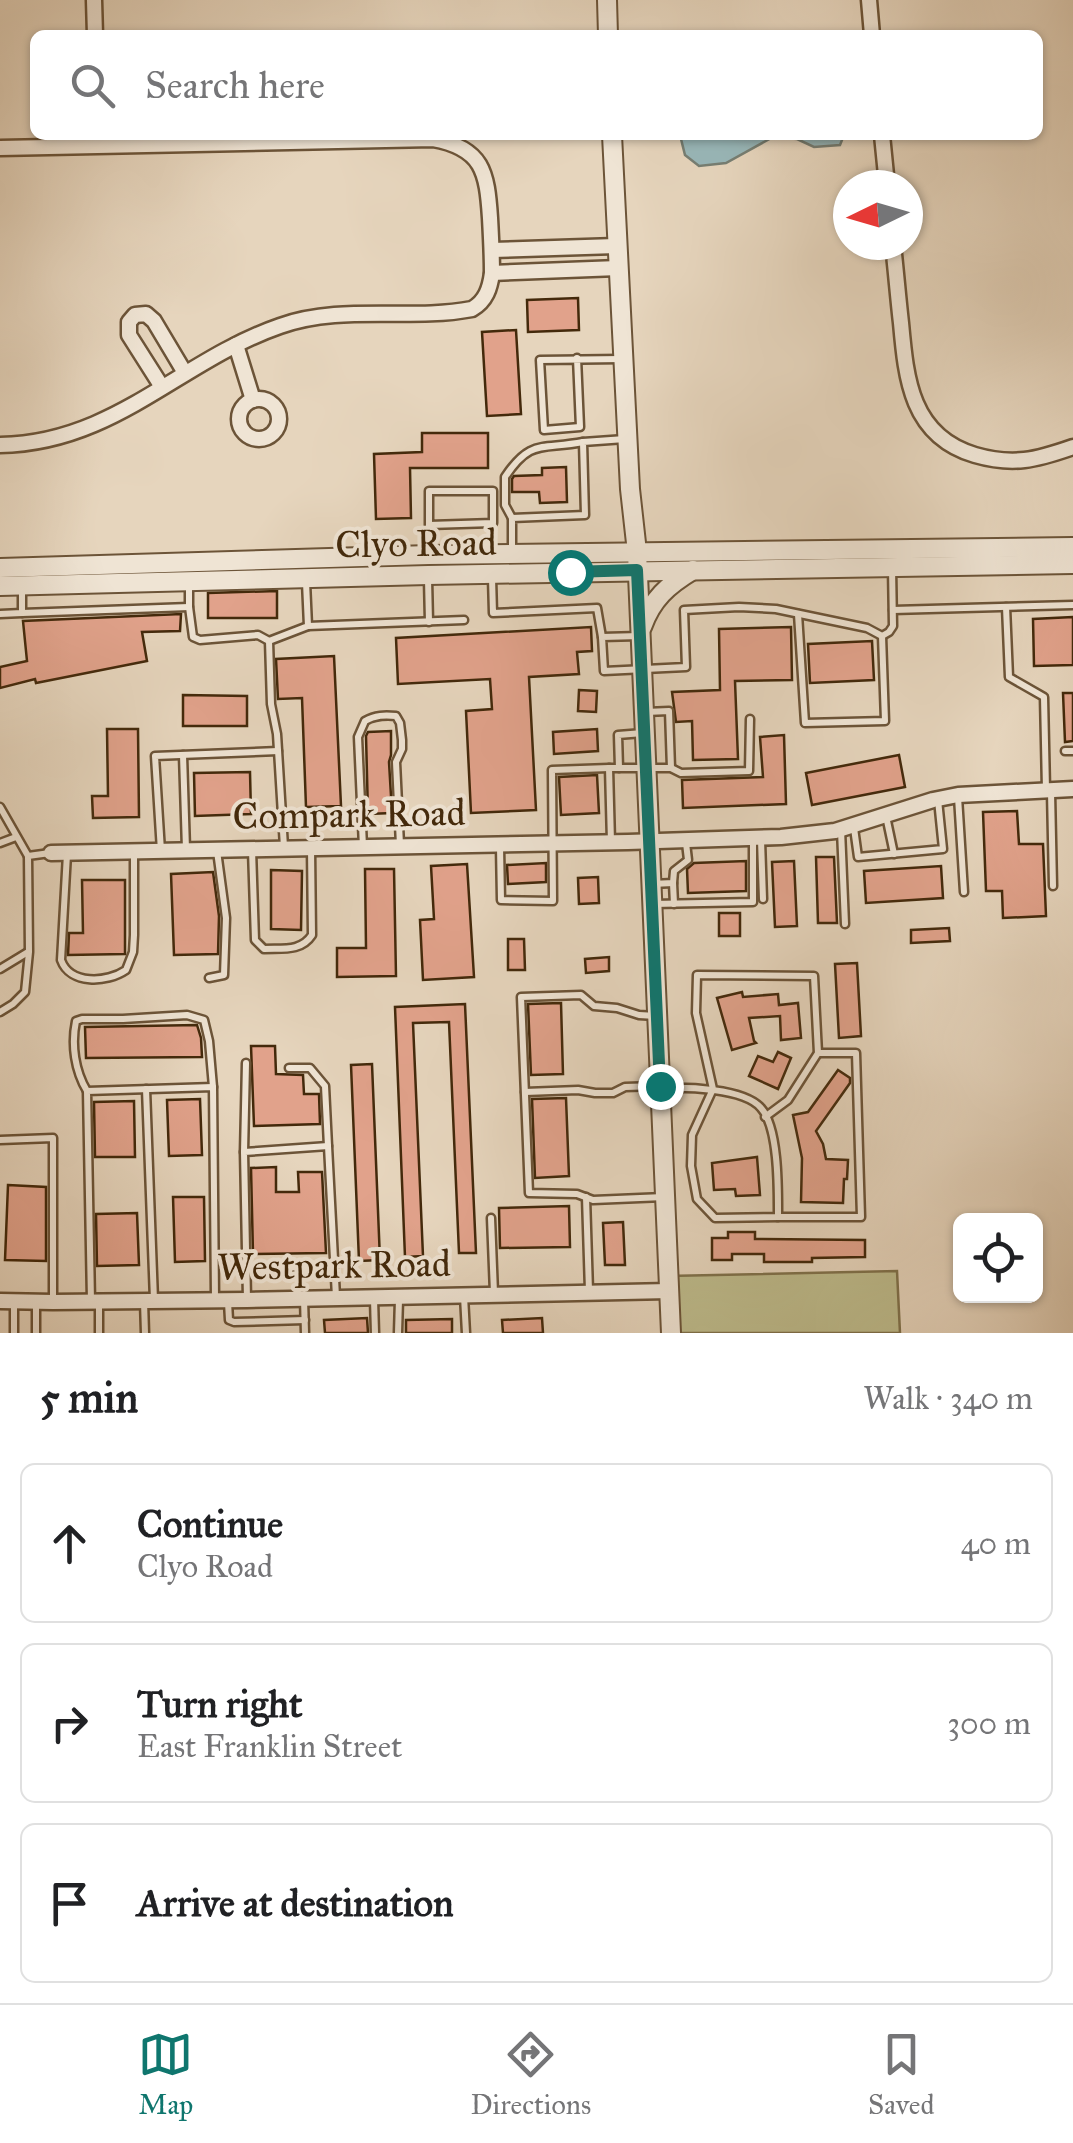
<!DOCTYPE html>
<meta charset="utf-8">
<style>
:root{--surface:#fff;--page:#f2f2f2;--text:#202124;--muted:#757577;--line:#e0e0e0;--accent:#0f766e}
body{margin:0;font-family:"IM FELL Great Primer",serif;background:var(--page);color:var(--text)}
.controls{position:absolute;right:30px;bottom:30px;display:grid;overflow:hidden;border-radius:15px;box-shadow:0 2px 8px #0004}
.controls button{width:90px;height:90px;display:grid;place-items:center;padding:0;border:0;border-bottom:2px solid var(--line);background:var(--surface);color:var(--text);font:50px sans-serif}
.compass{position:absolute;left:833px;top:170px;width:90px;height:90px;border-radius:50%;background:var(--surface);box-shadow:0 2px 8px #0004;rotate:265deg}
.stop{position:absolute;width:30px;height:30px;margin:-22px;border:8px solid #0f766e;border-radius:50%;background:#fff}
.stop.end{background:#0f766e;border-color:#fff;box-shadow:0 2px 10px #0008}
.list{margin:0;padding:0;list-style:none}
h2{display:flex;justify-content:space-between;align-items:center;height:130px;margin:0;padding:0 40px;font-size:42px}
h2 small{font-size:32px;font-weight:400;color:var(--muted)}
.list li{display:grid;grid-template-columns:65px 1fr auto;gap:30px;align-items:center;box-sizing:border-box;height:160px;margin:0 20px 20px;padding:0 20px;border:2px solid var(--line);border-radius:15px}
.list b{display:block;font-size:38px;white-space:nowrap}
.list p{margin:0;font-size:32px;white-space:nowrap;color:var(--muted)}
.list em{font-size:32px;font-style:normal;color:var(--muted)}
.icon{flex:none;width:55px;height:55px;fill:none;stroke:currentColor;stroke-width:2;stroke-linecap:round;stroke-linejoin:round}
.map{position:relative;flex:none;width:1073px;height:1333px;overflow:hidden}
.search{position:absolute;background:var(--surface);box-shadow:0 2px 8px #0004;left:30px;right:30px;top:30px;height:110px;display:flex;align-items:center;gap:25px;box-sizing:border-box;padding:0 35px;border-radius:15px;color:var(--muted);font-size:38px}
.sheet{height:670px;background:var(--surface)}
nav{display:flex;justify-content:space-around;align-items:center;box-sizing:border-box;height:140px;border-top:2px solid var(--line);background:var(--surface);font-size:28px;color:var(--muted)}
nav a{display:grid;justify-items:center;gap:5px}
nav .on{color:var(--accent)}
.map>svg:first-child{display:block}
</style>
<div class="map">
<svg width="1073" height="1333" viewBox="0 0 1073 1333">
<rect width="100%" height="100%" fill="#e6d5bd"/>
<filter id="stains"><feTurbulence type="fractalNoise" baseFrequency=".002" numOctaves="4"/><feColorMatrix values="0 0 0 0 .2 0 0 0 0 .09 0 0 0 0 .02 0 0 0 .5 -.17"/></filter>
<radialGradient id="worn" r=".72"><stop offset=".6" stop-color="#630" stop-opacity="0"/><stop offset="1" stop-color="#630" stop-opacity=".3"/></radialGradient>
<path fill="#bdbb8c" stroke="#80724c" stroke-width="2.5" d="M897,1271L900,1333H671L668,1276Z"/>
<path fill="#98b7b9" stroke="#767e73" stroke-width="2.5" d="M680,135H844L840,145L814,147L797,139L773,137L726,163L699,166L685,155Z"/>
<g fill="#e1a28b" stroke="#43290b" stroke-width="2.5">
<path d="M578,298L579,330L528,332L527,300Z"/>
<path d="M516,330L521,414L487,416L482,332Z"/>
<path d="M422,433H488V468H410L411,518L376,519L374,454L422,452Z"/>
<path d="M566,467L567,502L540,503L539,492H512V479L514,476L542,475V468Z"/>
<path d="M277,591V618H208V593Z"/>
<path d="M181,614L180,631L142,632L147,661L36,683L35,679L0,688V667L27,661L23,621Z"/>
<path d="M1073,617V665L1034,666L1033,619Z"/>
<path d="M591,627L592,651L577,652L579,674L529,677L536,810L471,813L466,711L492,709L490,679L398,684L396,638Z"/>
<path d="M791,627L792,680L735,681L738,759L693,760L692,721L676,722L672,692L720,690L719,629Z"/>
<path d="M872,641L874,680L810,683L808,644Z"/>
<path d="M334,656L341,806L306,807L302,698L278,699L276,659Z"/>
<path d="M579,690L597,691L596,712L578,711Z"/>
<path d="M1063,693H1073V741L1065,742Z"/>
<path d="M183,695L247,696V726H183Z"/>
<path d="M107,729H138L139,817L93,818L92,796H108Z"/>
<path d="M597,729L598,751L554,754L553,732Z"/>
<path d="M391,731V755L389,762L392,813L368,814L366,736L368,732Z"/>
<path d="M784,735L786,804L683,808L682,780L763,777L760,737Z"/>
<path d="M899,755L905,787L812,805L806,773Z"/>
<path d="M250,772L251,814L195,816L194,773Z"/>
<path d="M597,775L599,813L561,815L559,777Z"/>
<path d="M1017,811L1019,844H1043L1046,916L1003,918L1002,891H986L983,812Z"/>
<path d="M816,857H834L837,923H818Z"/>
<path d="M746,861V891L688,893L687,869L694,863Z"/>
<path d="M794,861L797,926L775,927L772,862Z"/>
<path d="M546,863V882L508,884L507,865Z"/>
<path d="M467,864L474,977L423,980L420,920L434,919L431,866Z"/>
<path d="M941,866L943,898L866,903L864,871Z"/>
<path d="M365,869H394L396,976L337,977V948H366Z"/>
<path d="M271,870L302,871L301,930L271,929Z"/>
<path d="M213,872L219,916L218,954L174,955L171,874Z"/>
<path d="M598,877L599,903L579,904L578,878Z"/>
<path d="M82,880H125V954L68,955L69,933H83Z"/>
<rect x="719" y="913" width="21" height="23"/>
<path d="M949,928L950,941L911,943V930Z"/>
<path d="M508,939H524L525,970H508Z"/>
<path d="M609,957V971L586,973L585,959Z"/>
<path d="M857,963L861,1036L839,1038L835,964Z"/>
<path d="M742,992L743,997L778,994L779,1005L798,1003L801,1038L781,1040L780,1016L749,1018L754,1041L756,1043L732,1050L717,998Z"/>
<path d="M561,1003L563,1074L531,1075L528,1004Z"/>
<path d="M465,1004L476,1253H459L449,1022L413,1023L423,1256L405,1257L395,1007Z"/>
<path d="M197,1025L201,1038L202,1057L86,1058L85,1027Z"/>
<path d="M251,1046H275L276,1074L303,1075L304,1094H319L320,1124L254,1126Z"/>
<path d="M778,1052L791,1058L778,1089L749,1076L758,1056L773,1062Z"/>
<path d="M372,1064L380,1260L359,1261L351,1065Z"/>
<path d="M838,1070L850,1078V1083L816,1131L823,1144L826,1159L848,1160L847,1179H844L843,1203L801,1202L802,1158L793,1115L808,1112Z"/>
<path d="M566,1098L569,1176L535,1178L532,1099Z"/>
<path d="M200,1099L202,1155L169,1156L167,1100Z"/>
<path d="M134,1101L135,1157H95L94,1102Z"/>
<path d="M757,1157L760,1195L736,1196L735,1189L714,1190L712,1163Z"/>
<path d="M276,1167V1192H299L298,1172H322L326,1253L253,1254L251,1168Z"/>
<path d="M8,1185L46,1187V1261L5,1260Z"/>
<path d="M173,1197H204L205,1261L175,1262Z"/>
<path d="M569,1206L570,1247L500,1248L499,1208Z"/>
<path d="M137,1213L139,1265L97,1266L96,1214Z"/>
<path d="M623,1222L625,1265H605L603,1223Z"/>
<path d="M728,1232H755V1239L865,1240V1257L812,1258V1262H764V1254H732V1260H712V1238H728Z"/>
<path d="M367,1318L368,1333H325L324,1320Z"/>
<path d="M542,1318L543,1333H503L502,1320Z"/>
<path d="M452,1319V1333H406V1320Z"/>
</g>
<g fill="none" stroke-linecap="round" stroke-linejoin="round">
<g stroke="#6c5438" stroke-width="11">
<g id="service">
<path d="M577,358L580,427L544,430L540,360L622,359"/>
<path d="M512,518L505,505V477C531,438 542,450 583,442"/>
<path d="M512,552V518L585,515L583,442L625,439"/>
<path d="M429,554V491H493V523L429,525"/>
<path d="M492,578L493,613L597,608L602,637"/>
<path d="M428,579L429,622"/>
<path d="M189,582V607L193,637L200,640L258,635L269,641"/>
<path d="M1006,607L1009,677L1044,697L1046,789"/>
<path d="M893,610L1073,605"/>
<path d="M22,613L189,607"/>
<path d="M0,614L22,613V587"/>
<path d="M798,614L805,723L885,721L882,636"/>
<path d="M308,626L464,620"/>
<path d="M640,636L602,637L604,671L686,667L684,610L739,607L776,609L867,628L882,636L889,632L893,626L892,568"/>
<path d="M646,712L669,711L671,768"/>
<path d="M1065,751H1073"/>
<path d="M183,755L186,849"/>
<path d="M619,768L618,735L643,733"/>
<path d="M1051,792L1053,886"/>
<path d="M958,797L964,892"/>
<path d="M0,807L28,856"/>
<path d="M886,816L894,854"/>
<path d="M854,828L858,857L943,849L938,800"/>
<path d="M841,830L845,924"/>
<path d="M761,840L763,899"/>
<path d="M611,842L609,768H671L681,773L749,771L750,719"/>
<path d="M0,843L16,837"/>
<path d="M284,847L277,734L271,704L269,641L308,626L306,582"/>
<path d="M363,847L358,737L365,721C375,715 385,715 396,716L400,723L402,740V749L396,762L400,845"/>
<path d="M500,847L501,900L553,901L552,770L609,768"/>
<path d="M252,850L255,940L264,949C282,948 301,952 312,935L311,849"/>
<path d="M161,851L155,756L278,751"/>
<path d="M67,854L61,960C70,985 107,983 126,970L133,952L134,935V851"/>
<path d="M673,883L674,904"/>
<path d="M652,884L673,883L674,871L688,860L686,843"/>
<path d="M653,904L753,902V839"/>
<path d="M0,969L28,952"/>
<path d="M209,978L224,975L226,918L217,851"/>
<path d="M0,1012L13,1004L25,992L29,952L28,856L50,853"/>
<path d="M656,1016L639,1015L617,1008L594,1006L581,995L521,997L529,1193L577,1194L593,1200L664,1197"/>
<path d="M289,1068H310L325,1086L328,1146"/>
<path d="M661,1088C686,1087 744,1088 761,1108C779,1128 778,1190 778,1217L715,1218L697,1199L691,1166L692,1135L713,1089L696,1013L697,975L814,976L818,1053L788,1100L765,1117"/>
<path d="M146,1089L154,1300"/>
<path d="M87,1091C75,1071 71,1045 76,1021L82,1019H123L187,1015L204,1020L209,1041L213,1087"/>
<path d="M525,1092L578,1090L595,1093H613L625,1087L657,1086"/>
<path d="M0,1140L53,1138V1301"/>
<path d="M244,1152L246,1063"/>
<path d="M586,1197L589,1291"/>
<path d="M778,1217H861L856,1053H818"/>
<path d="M491,1218L494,1293"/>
<path d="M246,1269L334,1266"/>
<path d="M464,1296L466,1333"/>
<path d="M247,1299L244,1152L328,1146L336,1297"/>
<path d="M304,1299L305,1333"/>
<path d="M374,1299L375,1333"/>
<path d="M91,1301L87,1091L213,1087L215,1298"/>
<path d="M144,1301L145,1333"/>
<path d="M228,1302L229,1320L234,1322L305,1320"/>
<path d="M36,1304V1333"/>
<path d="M99,1304V1333"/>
<path d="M14,1333V1304"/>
<path d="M398,1333L399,1299"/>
</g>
</g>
<g stroke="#6c5438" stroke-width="19">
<g id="minor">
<path d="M94,0L95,35"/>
<path d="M869,0L872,35"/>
<path d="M882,135L887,185"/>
<path d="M0,148L433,139C483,148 487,172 490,218C491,236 492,254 492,273C490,288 486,301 472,309C409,321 342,304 280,326C179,361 115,443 0,445"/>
<path d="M893,245C896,271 898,297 901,323C906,379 911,436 975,455C1013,466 1036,460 1073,447"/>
<path d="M492,250L616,246"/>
<path d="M492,273L618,268"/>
<path d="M236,345L253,400"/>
<path d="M162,387L129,335V322L135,315L146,314L154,321L185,373"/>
<circle cx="259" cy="419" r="20"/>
<path d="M51,853L628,842L781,837L835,831L933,800L958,795L1073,789"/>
<path d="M0,1301L53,1302L247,1300L669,1291"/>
</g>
</g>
<g stroke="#6c5438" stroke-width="22">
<g id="tertiary">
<path d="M607,0L608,35"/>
<path d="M612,135L630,489L637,552L671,1333"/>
<path d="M0,568L429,555L1073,547"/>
<path d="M0,586L428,575L1073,564"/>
<path d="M642,627C652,599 668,585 693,570"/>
</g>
</g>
<use href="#service" stroke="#efe4d4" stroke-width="6"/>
<use href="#minor" stroke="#efe4d4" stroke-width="14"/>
<use href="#tertiary" stroke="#efe4d4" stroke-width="18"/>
</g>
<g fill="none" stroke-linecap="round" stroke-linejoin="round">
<path stroke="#0f766e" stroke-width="12" d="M570,572L637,570L660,1086"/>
</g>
<g text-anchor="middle" stroke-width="8" stroke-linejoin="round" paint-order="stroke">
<g font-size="38" fill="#43290b" stroke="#efe4d4">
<text transform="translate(416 543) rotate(-1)" y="13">Clyo Road</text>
<text transform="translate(349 814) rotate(-1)" y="13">Compark Road</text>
<text transform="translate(334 1265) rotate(-1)" y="13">Westpark Road</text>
</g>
</g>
<rect width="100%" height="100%" filter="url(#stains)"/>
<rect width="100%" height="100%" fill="url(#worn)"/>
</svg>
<div class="controls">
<button><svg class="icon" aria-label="locate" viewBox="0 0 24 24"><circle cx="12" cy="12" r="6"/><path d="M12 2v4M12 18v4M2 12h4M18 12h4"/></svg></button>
</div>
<svg class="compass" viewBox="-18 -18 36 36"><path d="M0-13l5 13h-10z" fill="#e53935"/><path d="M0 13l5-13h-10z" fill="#757577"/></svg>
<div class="stop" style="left:570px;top:572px"></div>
<div class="stop end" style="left:660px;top:1086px"></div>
<div class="search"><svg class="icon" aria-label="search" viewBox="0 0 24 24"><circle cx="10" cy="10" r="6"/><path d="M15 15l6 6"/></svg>Search here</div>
</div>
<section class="sheet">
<h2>5 min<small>Walk · 340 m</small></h2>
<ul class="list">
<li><svg class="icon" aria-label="ahead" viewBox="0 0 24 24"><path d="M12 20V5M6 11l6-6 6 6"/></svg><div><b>Continue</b><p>Clyo Road</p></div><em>40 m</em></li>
<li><svg class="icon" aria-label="right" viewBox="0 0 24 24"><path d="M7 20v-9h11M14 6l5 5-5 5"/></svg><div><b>Turn right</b><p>East Franklin Street</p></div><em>300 m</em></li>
<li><svg class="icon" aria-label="arrive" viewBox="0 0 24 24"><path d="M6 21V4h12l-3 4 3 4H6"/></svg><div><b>Arrive at destination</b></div></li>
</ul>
</section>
<nav>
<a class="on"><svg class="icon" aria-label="map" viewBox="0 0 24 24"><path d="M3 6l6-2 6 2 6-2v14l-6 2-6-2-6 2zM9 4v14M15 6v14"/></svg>Map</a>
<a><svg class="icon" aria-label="directions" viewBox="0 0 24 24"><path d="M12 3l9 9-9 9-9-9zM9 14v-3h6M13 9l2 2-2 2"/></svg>Directions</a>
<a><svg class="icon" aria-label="saved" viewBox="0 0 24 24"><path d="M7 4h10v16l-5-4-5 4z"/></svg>Saved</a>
</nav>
